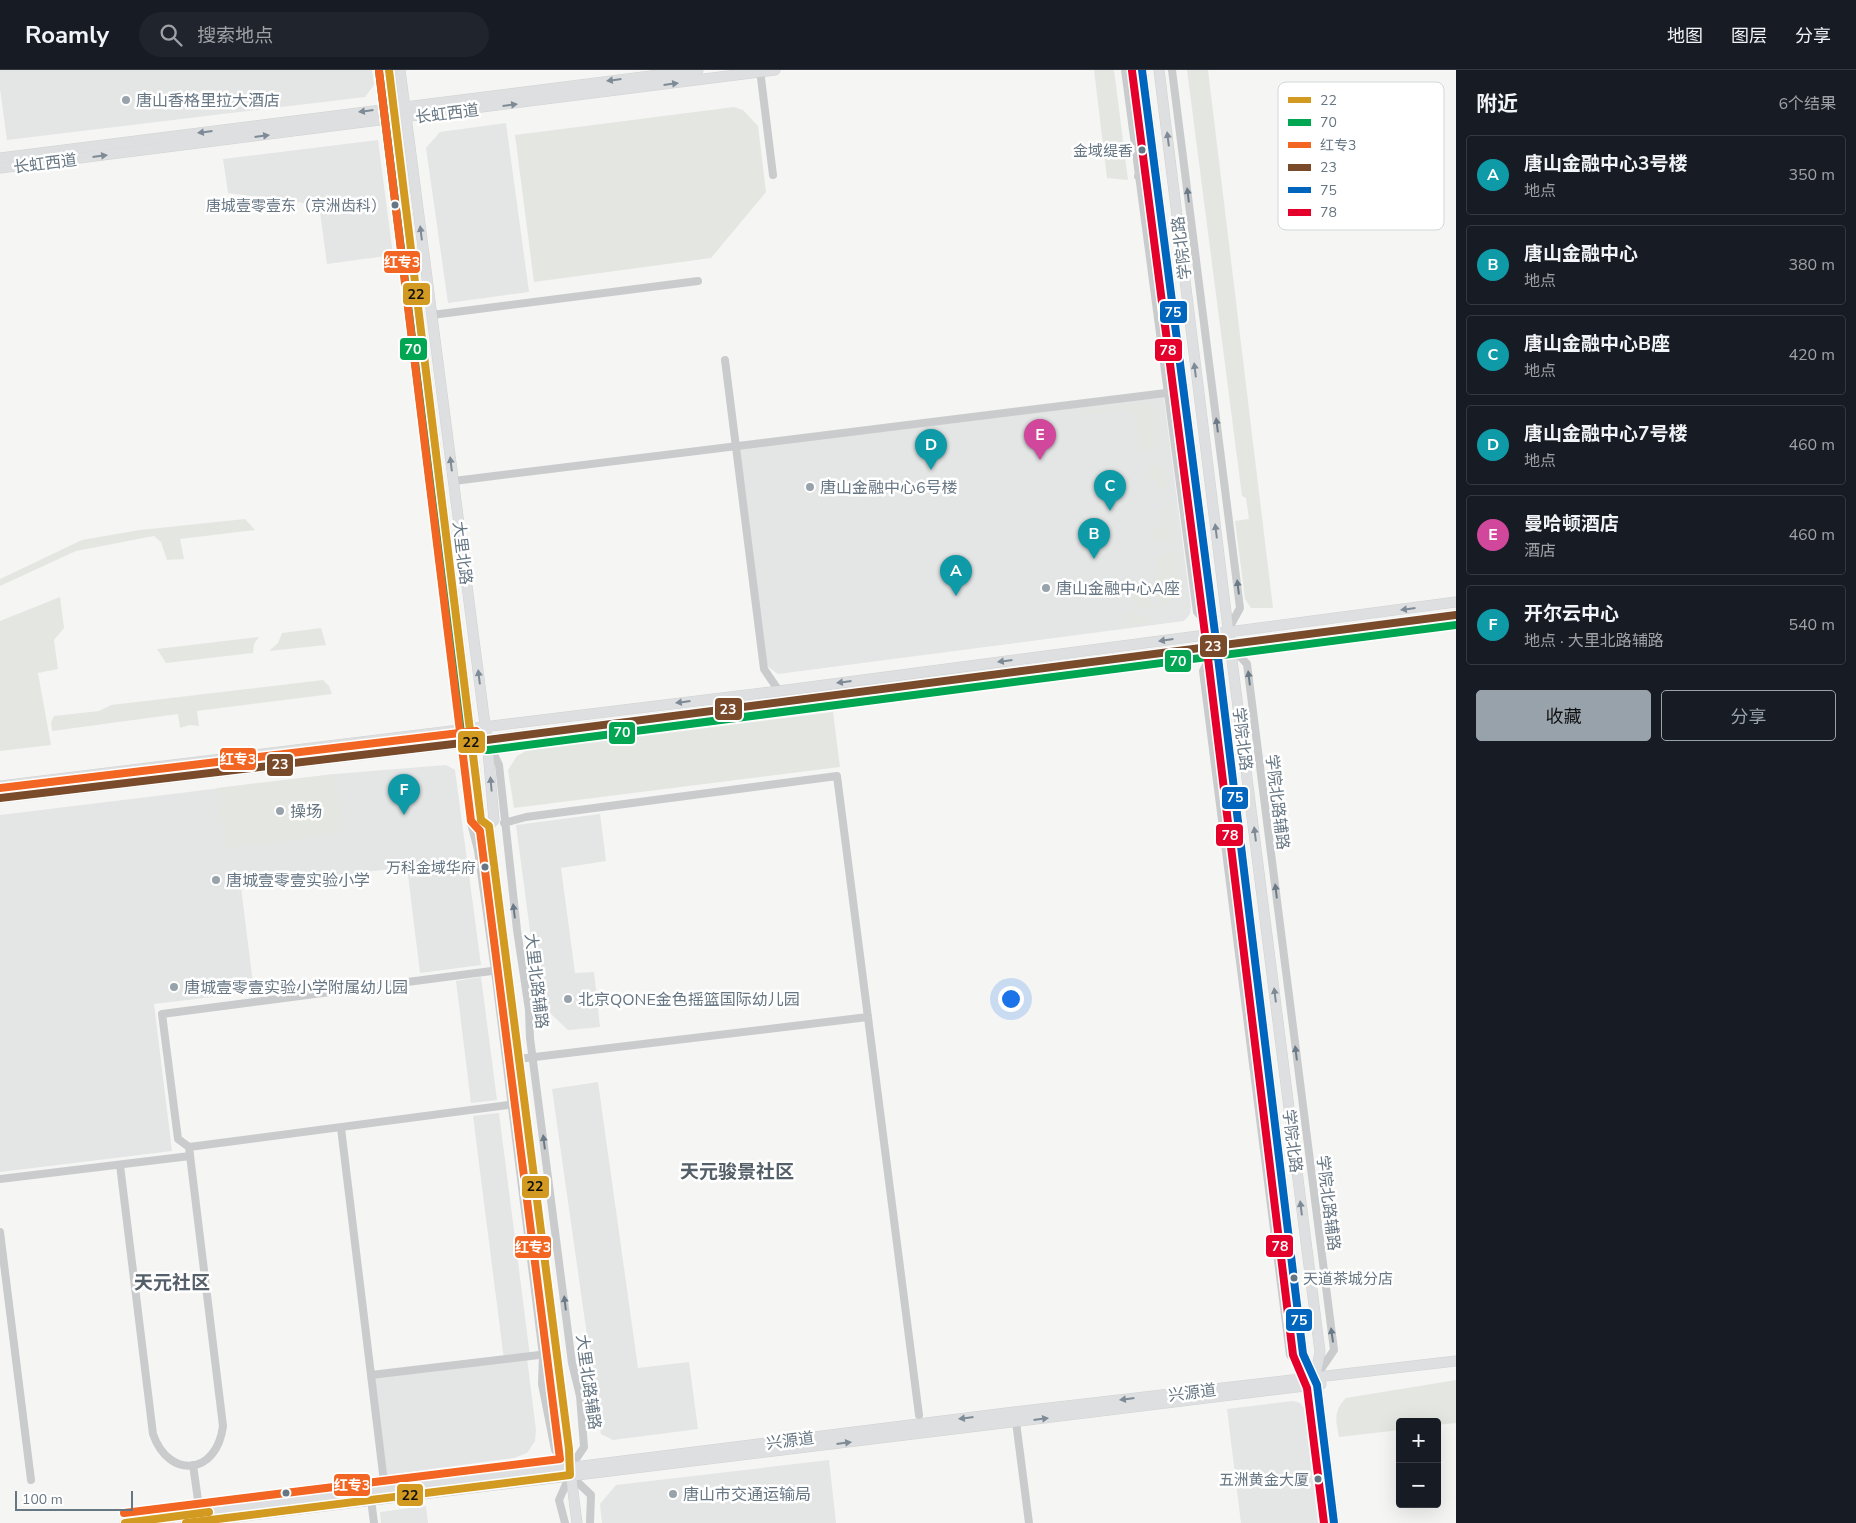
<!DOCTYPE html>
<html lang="zh">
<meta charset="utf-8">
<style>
:root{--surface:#171b24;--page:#20242c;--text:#f1f3f6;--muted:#9ea1a6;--line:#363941;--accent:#98a2ab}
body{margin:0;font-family:"Nunito Sans","Noto Sans SC",sans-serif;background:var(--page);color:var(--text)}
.controls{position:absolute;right:15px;bottom:15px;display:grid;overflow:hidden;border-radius:5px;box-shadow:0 5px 20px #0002}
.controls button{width:45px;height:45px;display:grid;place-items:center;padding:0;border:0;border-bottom:1px solid var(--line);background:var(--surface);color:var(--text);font:25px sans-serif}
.scale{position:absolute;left:15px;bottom:12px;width:118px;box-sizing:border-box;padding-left:5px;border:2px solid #667683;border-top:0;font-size:14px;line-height:18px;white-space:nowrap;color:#667683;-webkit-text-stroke:4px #fff;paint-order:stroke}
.you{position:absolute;left:1010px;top:928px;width:18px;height:18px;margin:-12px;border:4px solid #fff;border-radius:50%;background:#1a73e8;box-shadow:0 0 0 8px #1a73e833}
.badge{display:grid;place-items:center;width:32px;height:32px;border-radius:50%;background:var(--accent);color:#fff;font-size:16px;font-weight:700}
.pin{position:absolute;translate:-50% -41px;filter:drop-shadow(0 1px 2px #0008)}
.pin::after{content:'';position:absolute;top:26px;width:18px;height:15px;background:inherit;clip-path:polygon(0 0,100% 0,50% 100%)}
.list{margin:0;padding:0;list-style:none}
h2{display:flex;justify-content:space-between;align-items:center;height:65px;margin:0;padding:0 20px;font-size:21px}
h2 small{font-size:16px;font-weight:400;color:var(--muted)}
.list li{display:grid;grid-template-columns:32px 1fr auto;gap:15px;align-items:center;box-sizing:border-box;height:80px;margin:0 10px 10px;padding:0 10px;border:1px solid var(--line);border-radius:5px}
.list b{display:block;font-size:19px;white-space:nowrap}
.list p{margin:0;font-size:16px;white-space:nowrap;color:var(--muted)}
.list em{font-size:16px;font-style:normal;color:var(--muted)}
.actions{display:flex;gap:10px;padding:15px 20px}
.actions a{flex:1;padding:11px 0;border:1px solid var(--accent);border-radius:5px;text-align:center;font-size:18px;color:var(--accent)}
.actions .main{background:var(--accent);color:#111}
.icon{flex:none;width:28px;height:28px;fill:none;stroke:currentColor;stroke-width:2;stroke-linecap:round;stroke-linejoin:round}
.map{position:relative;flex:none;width:1456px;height:1453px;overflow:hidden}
header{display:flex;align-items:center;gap:30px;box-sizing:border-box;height:70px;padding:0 25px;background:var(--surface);border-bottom:1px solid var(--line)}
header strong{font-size:24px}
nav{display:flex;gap:28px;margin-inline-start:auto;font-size:18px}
.search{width:350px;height:45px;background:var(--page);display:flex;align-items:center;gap:12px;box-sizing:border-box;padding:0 18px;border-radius:28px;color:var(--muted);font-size:19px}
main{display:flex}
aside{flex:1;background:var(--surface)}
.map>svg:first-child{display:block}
</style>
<header>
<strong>Roamly</strong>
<div class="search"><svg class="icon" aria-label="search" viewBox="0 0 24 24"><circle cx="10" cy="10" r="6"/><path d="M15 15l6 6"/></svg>搜索地点</div>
<nav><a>地图</a><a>图层</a><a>分享</a></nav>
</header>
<main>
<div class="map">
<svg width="1456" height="1453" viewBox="0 0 1456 1453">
<rect width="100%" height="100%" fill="#f5f5f4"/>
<g fill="#e4e5e5">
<path d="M0,0H372L374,15L365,27L7,70L0,19Z"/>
<path d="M506,53L529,222L448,233L426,78L440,62Z"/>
<path d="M378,70L393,185L327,194L319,135L228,123L223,89Z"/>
<path d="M1163,321L1191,537L1190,544L1184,551L778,604L767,596L740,379Z"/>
<path d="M446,695L455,700L481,895L420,903L407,797L241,817L254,922L154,934L172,1081L0,1102V745L335,704Z"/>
<path d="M600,744L606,791L561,798L575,903L594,902L600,957L568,960L550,943L541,944L516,755Z"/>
<path d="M481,907L497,1030L471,1033L456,911Z"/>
<path d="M598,1012L638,1298L689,1292L698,1359L613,1370L601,1364L552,1019Z"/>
<path d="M499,1043L530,1286L527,1288L536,1360L535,1371L527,1383L514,1388L387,1405L375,1308L504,1290L473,1046Z"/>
<path d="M1293,1331L1300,1333L1304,1338L1318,1453H1241L1227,1339Z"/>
<path d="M829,1390L836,1453H602L600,1434L616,1415Z"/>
<path d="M426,1436L428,1453H381L380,1442Z"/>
</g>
<g fill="#e4e7e1">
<path d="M1094,0H1114L1128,110L1107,108Z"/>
<path d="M1187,0H1208L1273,538H1251L1245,529L1235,451L1249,449L1246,428L1242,426Z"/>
<path d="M734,37L743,40L758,56L766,122L711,188L534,212L515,65Z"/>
<path d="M1147,333L1155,338L1160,379L1134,382V377L1140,376L1136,343L1131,344L1130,339L1081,345V341Z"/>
<path d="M1156,396L1164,398L1167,419L1159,420L1157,408L1146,410L1147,400Z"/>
<path d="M1170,438L1175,473L1170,474L1169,470L1155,472L1153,458L1163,457L1161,440Z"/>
<path d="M245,449L255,460L180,469L184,489L167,490L161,472L154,466L76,481L0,516V509L82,470L140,460Z"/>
<path d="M1176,481L1181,519L1165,538L1150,515L1158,504L1156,488L1171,486V482Z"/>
<path d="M1130,517L1145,522L1154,536L1152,540L1136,535L1127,520Z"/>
<path d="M60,527L64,558L54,570L58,599L38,603L51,675L0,681V551Z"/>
<path d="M1131,542L1155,550L1154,552L1119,557Z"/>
<path d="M321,558L326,575L269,581L278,573L282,563Z"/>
<path d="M259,567L254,574L253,583L166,593L157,579Z"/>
<path d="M323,610L329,616L332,624L197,641L199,656L190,655L180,658L178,644L52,661L51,652L54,646L99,641L111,635Z"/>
<path d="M833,642L840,697L514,738L508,700L517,686L526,681Z"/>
<path d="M335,704L343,763L225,779L217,718Z"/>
<path d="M1456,1310V1353L1437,1355V1352H1400V1360L1339,1367C1336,1350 1333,1341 1346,1328Z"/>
</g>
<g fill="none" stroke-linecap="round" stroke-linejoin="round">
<g stroke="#d1d2d2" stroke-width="11">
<g id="major">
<path d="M389,0L481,750L489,756L577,1453"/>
<path d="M400,0L487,670L494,750L489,756"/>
<path d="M1142,0L1215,563L1303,1284L1317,1315L1334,1453"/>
<path d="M1159,0C1211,428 1265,854 1320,1282L1315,1308"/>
<path d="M0,88L698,0"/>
<path d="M0,98L775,0"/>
<path d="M0,716L779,621L1456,532"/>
<path d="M0,728L487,670L1456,545"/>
<path d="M125,1453L1014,1342L1456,1291"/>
<path d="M186,1453L1321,1314"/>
</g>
</g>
<g stroke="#cacbcc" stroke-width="8">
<path d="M760,0L773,105"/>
<path d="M1125,0L1197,542L1215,563"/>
<path d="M1172,0L1240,538L1228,560"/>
<path d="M1138,106L1155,110"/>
<path d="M432,245L698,211"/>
<path d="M725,290L764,599L779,621"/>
<path d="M454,411L1182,321"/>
<path d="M1216,576L1203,601L1290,1285L1315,1308L1334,1280L1247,594L1230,575"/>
<path d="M471,674L463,698L471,753L478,780L495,901L543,1285L542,1314L555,1380L570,1398L584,1377L580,1326L572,1293L530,968L529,940L517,860L499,695L489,674"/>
<path d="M504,753L526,747L837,706L919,1345"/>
<path d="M518,989L868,947"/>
<path d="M341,1058L385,1420"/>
<path d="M189,1077L178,1069L162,944L507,899"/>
<path d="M120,1095L153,1364C169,1410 217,1405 223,1356L189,1077L524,1033"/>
<path d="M0,1109L190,1086"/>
<path d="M0,1162L31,1410"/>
<path d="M371,1305L556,1283"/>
<path d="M1016,1352L1029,1453"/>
<path d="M193,1395L200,1444"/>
<path d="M371,1429L374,1453"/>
<path d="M565,1453L559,1430L570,1405L591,1425L590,1453"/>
</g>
<use href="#major" stroke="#dedfe0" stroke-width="10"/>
<g stroke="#fff" stroke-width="11">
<g id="bus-1">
<path d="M125,1453L209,1442"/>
<path d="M186,1453L570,1405L569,1379L489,756L481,750L389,0"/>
</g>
</g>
<g stroke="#fff" stroke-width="11">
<path id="bus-2" d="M379,1L462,671L467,679L488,680L1456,555"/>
</g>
<g stroke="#fff" stroke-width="11">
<g id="bus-3">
<path d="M0,718L476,661"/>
<path d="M124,1443L560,1389L480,761L471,751L379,1"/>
</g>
</g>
<g stroke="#fff" stroke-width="11">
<path id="bus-4" d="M0,728L487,670L1456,545"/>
</g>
<g stroke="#fff" stroke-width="11">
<path id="bus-5" d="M1142,0L1215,563L1303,1284L1317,1315L1334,1453"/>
</g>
<g stroke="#fff" stroke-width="11">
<path id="bus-6" d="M1132,1L1205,564L1293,1285L1307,1318L1324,1453"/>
</g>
<use href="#bus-1" stroke="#d39a21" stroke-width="8"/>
<use href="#bus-2" stroke="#00a651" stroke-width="8"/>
<use href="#bus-3" stroke="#f26522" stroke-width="8"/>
<use href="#bus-4" stroke="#7a4b2a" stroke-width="8"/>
<use href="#bus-5" stroke="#0065bd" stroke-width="8"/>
<use href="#bus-6" stroke="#e4002b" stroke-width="8"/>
</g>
<defs><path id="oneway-solid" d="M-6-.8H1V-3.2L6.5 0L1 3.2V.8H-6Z" transform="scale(1.25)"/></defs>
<g fill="#7e8b96">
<use href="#oneway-solid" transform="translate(614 10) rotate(173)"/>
<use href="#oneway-solid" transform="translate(671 14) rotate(-7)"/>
<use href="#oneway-solid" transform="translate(510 35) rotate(-7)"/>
<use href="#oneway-solid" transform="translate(366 41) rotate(173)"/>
<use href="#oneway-solid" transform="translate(205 62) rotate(173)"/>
<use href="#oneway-solid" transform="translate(262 66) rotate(-7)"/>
<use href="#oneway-solid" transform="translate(1168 69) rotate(-97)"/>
<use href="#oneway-solid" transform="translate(100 86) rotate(-7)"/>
<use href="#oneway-solid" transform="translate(421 163) rotate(-97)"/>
<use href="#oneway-solid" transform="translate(1195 300) rotate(-97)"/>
<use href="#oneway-solid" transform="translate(451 394) rotate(-97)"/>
<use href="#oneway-solid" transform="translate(1216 461) rotate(-97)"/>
<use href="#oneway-solid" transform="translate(1408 539) rotate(173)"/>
<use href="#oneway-solid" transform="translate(1166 570) rotate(172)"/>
<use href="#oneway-solid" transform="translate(1005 591) rotate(173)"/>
<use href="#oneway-solid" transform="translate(479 607) rotate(-97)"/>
<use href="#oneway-solid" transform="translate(844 612) rotate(173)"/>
<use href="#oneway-solid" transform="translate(683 632) rotate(173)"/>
<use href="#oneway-solid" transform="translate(491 714) rotate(-95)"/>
<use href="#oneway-solid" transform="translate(1255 764) rotate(-97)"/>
<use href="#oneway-solid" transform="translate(1275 925) rotate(-97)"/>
<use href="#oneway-solid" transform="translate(1301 1138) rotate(-97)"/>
<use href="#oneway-solid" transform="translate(1127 1329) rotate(173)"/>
<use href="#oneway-solid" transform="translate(966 1348) rotate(173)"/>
<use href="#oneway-solid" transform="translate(1041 1349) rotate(-7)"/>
<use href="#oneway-solid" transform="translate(844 1373) rotate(-7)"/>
</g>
<g fill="#6b7a87">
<use href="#oneway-solid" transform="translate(1188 125) rotate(-97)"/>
<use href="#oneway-solid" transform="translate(1217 355) rotate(-97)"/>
<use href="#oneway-solid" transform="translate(1238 517) rotate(-97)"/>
<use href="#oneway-solid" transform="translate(1249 608) rotate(-97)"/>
<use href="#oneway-solid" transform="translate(1276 821) rotate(-97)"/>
<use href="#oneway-solid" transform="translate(514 841) rotate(-97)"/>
<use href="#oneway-solid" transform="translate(1296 983) rotate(-97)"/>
<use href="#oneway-solid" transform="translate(544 1072) rotate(-97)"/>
<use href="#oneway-solid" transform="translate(565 1233) rotate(-97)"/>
<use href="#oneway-solid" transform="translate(1332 1265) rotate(-98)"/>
</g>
<g fill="#98a2ab" stroke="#fff" stroke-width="2">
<circle cx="126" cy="30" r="5"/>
<circle cx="810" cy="417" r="5"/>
<circle cx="1046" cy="518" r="5"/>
<circle cx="280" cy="741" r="5"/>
<circle cx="216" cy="810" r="5"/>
<circle cx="174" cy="917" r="5"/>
<circle cx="568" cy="929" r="5"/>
<circle cx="673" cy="1424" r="5"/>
</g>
<g fill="#667683" stroke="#fff" stroke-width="2">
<circle cx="1142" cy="80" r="4.5"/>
<circle cx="395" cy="135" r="4.5"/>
<circle cx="485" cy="797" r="4.5"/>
<circle cx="1294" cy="1208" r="4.5"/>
<circle cx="1318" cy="1409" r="4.5"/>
<circle cx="286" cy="1423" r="4.5"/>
</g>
<g text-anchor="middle" stroke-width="5" stroke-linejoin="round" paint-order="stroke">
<g font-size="15" fill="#667683" stroke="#fff" text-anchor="end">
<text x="1133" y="86">金域缇香</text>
<text x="386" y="141">唐城壹零壹东（京洲齿科）</text>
<text x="476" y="803">万科金域华府</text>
<text x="1303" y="1214" text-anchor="start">天道茶城分店</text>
<text x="1309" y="1415">五洲黄金大厦</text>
</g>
<g font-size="16" fill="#667683" stroke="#fff" text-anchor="start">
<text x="136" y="36">唐山香格里拉大酒店</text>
<text x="820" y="423">唐山金融中心6号楼</text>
<text x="1056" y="524">唐山金融中心A座</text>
<text x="290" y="747">操场</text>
<text x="226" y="816">唐城壹零壹实验小学</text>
<text x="184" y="923">唐城壹零壹实验小学附属幼儿园</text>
<text x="578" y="935">北京QONE金色摇篮国际幼儿园</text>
<text x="683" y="1430">唐山市交通运输局</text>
</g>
<g font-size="16" fill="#667683" stroke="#fff">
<text transform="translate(447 43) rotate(-7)" y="6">长虹西道</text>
<text transform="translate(45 93) rotate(-7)" y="6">长虹西道</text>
<text transform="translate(1181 178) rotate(-97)" y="6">学院北路</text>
<text transform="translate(463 483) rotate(83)" y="6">大里北路</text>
<text transform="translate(1243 669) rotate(83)" y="6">学院北路</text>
<text transform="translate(1278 732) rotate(83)" y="6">学院北路辅路</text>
<text transform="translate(537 911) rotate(83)" y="6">大里北路辅路</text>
<text transform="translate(1293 1071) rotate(83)" y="6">学院北路</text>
<text transform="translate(1329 1133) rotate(83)" y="6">学院北路辅路</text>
<text transform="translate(589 1312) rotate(82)" y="6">大里北路辅路</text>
<text transform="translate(1192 1322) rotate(-7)" y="6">兴源道</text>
<text transform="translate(790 1370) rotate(-7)" y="6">兴源道</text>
</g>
<g font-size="19" font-weight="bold" fill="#545f69" stroke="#fff">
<text x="737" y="1108">天元骏景社区</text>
<text x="172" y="1219">天元社区</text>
</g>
</g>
<rect x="1278" y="12" width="166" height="148" rx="8" fill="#fff" stroke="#d1d6da" stroke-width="1"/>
<rect x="1288" y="27" width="23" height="6" fill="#d39a21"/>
<rect x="1288" y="49" width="23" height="7" fill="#00a651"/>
<rect x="1288" y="72" width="23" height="6" fill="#f26522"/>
<rect x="1288" y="94" width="23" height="7" fill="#7a4b2a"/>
<rect x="1288" y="117" width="23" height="6" fill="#0065bd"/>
<rect x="1288" y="139" width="23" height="7" fill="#e4002b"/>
<g font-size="14" fill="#667683">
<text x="1320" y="35">22</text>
<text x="1320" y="57">70</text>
<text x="1320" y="80">红专3</text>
<text x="1320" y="102">23</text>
<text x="1320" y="125">75</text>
<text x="1320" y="147">78</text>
</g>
<g stroke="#fff" stroke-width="2">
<rect x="383" y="180" width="38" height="24" rx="5" fill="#f26522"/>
<rect x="402" y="212" width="29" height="24" rx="5" fill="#d39a21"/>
<rect x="1159" y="230" width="29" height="24" rx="5" fill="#0065bd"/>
<rect x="399" y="267" width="29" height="24" rx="5" fill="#00a651"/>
<rect x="1154" y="268" width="29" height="24" rx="5" fill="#e4002b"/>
<rect x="1199" y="564" width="29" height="24" rx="5" fill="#7a4b2a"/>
<rect x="1164" y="579" width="28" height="24" rx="5" fill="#00a651"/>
<rect x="714" y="627" width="29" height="24" rx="5" fill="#7a4b2a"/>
<rect x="608" y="651" width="28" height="24" rx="5" fill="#00a651"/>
<rect x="457" y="660" width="29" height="24" rx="5" fill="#d39a21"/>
<rect x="219" y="677" width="38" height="24" rx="5" fill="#f26522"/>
<rect x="266" y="683" width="28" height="24" rx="5" fill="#7a4b2a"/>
<rect x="1221" y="716" width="28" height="24" rx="5" fill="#0065bd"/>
<rect x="1215" y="753" width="29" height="24" rx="5" fill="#e4002b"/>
<rect x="521" y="1105" width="29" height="24" rx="5" fill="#d39a21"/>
<rect x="1265" y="1164" width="29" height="24" rx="5" fill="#e4002b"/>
<rect x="514" y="1165" width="38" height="24" rx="5" fill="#f26522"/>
<rect x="1285" y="1238" width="28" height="24" rx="5" fill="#0065bd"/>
<rect x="333" y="1403" width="38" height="24" rx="5" fill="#f26522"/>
<rect x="396" y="1413" width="28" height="24" rx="5" fill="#d39a21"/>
</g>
<g font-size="14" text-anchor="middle" font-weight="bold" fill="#fff">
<text x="402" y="197">红专3</text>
<text x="1173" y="247">75</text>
<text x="413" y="284">70</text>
<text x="1168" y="285">78</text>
<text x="1213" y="581">23</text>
<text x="1178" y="596">70</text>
<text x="728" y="644">23</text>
<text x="622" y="667">70</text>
<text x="238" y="694">红专3</text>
<text x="280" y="699">23</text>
<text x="1235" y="732">75</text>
<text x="1230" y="770">78</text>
<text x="1280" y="1181">78</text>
<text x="533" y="1182">红专3</text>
<text x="1299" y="1255">75</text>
<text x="352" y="1420">红专3</text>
</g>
<g font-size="14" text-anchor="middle" font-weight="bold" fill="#111">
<text x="416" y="229">22</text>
<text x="471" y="677">22</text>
<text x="535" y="1121">22</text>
<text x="410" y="1430">22</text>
</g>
</svg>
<div class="controls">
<button>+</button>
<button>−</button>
</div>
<div class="scale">100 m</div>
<div class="you"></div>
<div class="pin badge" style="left:956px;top:526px;background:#0f9aa8">A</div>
<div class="pin badge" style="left:1094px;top:489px;background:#0f9aa8">B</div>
<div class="pin badge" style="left:1110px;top:441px;background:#0f9aa8">C</div>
<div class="pin badge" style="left:931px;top:400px;background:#0f9aa8">D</div>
<div class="pin badge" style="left:1040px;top:390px;background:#d1479c">E</div>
<div class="pin badge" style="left:404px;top:745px;background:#0f9aa8">F</div>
</div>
<aside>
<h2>附近<small>6个结果</small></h2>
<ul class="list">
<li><span class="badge" style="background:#0f9aa8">A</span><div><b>唐山金融中心3号楼</b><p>地点</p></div><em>350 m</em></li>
<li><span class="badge" style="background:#0f9aa8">B</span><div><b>唐山金融中心</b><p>地点</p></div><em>380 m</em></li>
<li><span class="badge" style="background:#0f9aa8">C</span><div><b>唐山金融中心B座</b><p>地点</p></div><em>420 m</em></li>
<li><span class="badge" style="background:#0f9aa8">D</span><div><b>唐山金融中心7号楼</b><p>地点</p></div><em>460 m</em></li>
<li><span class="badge" style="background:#d1479c">E</span><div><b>曼哈顿酒店</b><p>酒店</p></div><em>460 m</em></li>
<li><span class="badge" style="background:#0f9aa8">F</span><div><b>开尔云中心</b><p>地点 · 大里北路辅路</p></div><em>540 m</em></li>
</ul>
<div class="actions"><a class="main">收藏</a><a>分享</a></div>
</aside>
</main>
